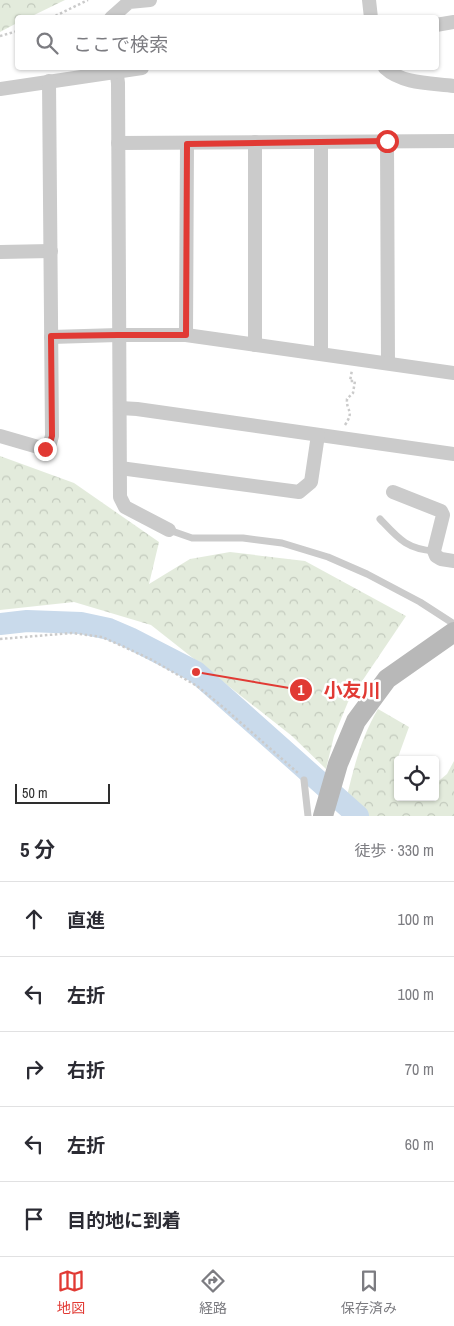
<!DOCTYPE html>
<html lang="ja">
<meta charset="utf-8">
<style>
:root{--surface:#fff;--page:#f7f7f7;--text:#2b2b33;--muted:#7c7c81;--line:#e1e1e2;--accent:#e13a34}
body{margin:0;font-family:"Archivo Narrow","Noto Sans JP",sans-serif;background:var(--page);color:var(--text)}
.controls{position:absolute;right:15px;bottom:15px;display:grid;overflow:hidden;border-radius:5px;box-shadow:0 1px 4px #0004}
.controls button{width:45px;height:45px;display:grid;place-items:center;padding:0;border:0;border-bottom:1px solid var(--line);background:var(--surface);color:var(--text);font:25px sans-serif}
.scale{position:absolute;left:15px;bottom:12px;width:95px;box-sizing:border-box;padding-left:5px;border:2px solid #2e2e2e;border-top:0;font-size:14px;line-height:18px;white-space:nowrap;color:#2e2e2e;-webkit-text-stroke:4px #fff;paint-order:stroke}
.stop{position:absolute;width:15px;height:15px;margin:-11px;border:4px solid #e13a34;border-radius:50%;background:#fff}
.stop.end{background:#e13a34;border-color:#fff;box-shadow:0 1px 5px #0008}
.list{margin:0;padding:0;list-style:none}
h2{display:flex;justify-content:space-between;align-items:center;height:65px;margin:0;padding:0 20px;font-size:21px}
h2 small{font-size:16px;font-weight:400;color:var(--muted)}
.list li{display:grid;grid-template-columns:32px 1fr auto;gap:15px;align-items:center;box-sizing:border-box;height:75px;padding:0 20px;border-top:1px solid var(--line)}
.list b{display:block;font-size:19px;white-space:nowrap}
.list em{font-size:16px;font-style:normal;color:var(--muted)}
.icon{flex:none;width:28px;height:28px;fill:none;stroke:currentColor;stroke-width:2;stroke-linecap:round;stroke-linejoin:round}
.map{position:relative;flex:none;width:454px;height:816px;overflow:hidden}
.search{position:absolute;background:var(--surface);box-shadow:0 1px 4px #0004;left:15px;right:15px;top:15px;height:55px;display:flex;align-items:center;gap:12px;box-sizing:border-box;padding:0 18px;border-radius:5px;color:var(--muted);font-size:19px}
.sheet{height:440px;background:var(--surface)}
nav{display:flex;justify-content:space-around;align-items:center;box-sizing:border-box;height:70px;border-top:1px solid var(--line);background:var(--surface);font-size:14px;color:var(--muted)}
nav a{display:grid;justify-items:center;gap:2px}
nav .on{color:var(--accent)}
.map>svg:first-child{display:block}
</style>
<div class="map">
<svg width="454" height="816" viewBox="0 0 454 816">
<defs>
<pattern id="forest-crowns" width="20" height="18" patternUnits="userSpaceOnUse" patternTransform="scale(1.25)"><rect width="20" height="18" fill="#e3ebdc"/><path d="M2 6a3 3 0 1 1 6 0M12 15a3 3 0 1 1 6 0" fill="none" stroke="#c3cabd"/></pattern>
</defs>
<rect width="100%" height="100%" fill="#fff"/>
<g fill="url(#forest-crowns)">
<path d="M0,0H65L30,17L18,18L17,23L0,32Z"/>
<path d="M0,456L74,483L159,542L149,584L190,559L230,552L305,561L406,616L348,702L334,736L326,769L292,736L151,625L74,602L0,610Z"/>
<path d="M378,709L409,727L397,760L398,797H435V784L447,774L454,761V816H365L347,796C354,766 362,736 378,709Z"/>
</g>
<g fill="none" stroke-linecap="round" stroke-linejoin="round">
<path stroke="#c9daeb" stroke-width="22" d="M0,624L27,621L81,623L109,629L130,638L196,672L358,816"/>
<g stroke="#cbcbcb" stroke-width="2.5" stroke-dasharray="2.5 2.5" stroke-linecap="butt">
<path d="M51,18L88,0"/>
<path d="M0,36L18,31"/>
<path d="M345,425C355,410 346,412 347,399L353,393L355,381H350L352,370"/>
<path d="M0,639L72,633L102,637L120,645L152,660L197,686L223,707L298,773"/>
</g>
<g stroke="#cbcbcb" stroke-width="7">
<path d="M380,519C398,538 406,549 434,551"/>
<path d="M169,530L192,538H243L282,543L328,557L367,574L420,602L454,624"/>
<path d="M304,780L308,816"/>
</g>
<g stroke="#cbcbcb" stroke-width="14">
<path d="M369,0L371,18"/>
<path d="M111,18L129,2L150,0"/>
<path d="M436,25L454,22"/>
<path d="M116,68L118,83L120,497L125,507L169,530"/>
<path d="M385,68C402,84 432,83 454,86"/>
<path d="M0,89L142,68"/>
<path d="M387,141L388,363"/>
<path d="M321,142V353"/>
<path d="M118,143L454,141"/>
<path d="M0,252L51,251"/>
<path d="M186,335L187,143"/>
<path d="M51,337L118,335H186L454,373"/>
<path d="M255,345V142"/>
<path d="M120,408L137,409L454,454"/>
<path d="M0,436L45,449L50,443L52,436L49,81"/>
<path d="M120,468L299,492L311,482L318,435"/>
<path d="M393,492L441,511L443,515L434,551L436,556L441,559L454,561"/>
</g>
<path stroke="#b8b8b8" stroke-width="20" d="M323,816L338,764L356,721L387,679L454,632"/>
</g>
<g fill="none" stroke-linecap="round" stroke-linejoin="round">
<path stroke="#e13a34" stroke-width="6" d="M45,449L50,443L52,436L51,336L118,335H186L187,144L387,141"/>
</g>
<path fill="none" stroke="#e13a34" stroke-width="2" d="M196 672L301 690"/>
<g fill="#e13a34" stroke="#fff" stroke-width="2">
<circle cx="196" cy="672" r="5"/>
<circle cx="301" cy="690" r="12"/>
</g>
<g font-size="15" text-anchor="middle" font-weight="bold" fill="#fff">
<text x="301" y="695">1</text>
</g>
<g font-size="19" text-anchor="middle" font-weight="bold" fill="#e13a34" stroke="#fff" stroke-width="5" stroke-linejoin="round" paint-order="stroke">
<text x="352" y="697">小友川</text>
</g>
</svg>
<div class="controls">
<button><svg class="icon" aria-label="locate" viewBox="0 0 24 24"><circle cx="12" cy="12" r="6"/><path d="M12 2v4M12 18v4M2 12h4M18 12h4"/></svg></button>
</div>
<div class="scale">50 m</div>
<div class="stop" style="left:387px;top:141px"></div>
<div class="stop end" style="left:45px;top:449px"></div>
<div class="search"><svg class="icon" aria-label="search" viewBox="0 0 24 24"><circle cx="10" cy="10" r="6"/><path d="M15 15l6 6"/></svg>ここで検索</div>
</div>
<section class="sheet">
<h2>5 分<small>徒歩 · 330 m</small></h2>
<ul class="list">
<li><svg class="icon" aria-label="ahead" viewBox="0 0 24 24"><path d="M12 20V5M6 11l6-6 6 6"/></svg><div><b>直進</b></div><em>100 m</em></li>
<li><svg class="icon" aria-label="left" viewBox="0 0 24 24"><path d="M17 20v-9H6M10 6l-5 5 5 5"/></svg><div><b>左折</b></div><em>100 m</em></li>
<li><svg class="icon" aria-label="right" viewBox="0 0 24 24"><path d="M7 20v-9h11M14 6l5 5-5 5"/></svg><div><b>右折</b></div><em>70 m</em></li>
<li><svg class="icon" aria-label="left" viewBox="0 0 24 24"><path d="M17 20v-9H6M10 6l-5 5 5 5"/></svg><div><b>左折</b></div><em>60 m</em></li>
<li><svg class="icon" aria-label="arrive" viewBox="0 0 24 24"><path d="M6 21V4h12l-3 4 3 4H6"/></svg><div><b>目的地に到着</b></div></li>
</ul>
</section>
<nav>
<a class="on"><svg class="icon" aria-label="map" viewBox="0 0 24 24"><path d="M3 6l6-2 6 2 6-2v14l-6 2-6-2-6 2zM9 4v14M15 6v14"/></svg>地図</a>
<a><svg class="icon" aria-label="directions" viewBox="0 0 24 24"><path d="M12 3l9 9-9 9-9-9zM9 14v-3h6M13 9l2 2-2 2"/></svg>経路</a>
<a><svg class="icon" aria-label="saved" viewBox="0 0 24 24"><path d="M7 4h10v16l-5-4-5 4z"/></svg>保存済み</a>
</nav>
